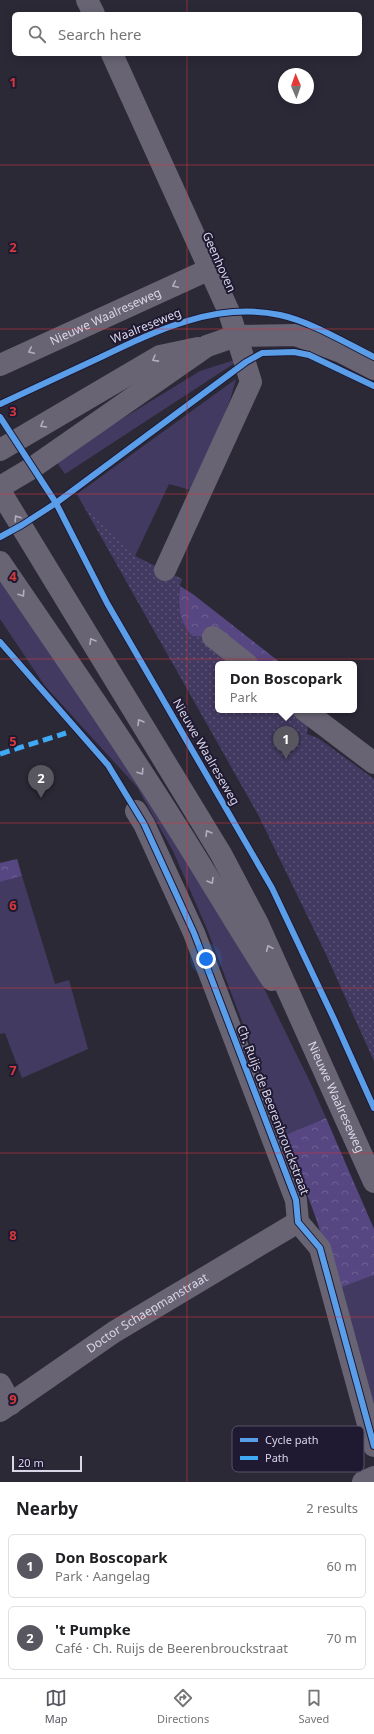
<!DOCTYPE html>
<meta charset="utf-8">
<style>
:root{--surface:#fff;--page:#f2f2f2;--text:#202124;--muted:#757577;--line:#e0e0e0;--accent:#585760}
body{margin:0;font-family:"Noto Sans",sans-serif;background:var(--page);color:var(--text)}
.compass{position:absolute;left:278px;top:68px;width:36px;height:36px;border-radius:50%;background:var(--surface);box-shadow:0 2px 10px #0003;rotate:358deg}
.scale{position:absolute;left:12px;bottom:10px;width:70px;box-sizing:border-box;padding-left:4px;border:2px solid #d9d6e8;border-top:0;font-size:11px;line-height:14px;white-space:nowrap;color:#d9d6e8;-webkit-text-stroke:3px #1f1932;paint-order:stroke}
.you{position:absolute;left:206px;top:959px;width:14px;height:14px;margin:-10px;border:3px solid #fff;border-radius:50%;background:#1a73e8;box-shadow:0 0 0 6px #1a73e833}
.badge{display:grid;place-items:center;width:26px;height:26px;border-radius:50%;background:var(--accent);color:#fff;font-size:13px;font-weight:700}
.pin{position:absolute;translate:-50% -33px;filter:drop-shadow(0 1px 2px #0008)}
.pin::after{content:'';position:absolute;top:21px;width:14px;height:12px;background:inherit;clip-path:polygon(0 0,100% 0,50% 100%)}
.popup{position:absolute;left:215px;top:661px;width:142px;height:52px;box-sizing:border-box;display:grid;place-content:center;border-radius:6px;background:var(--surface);filter:drop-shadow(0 1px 3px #0005);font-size:13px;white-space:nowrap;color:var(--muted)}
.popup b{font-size:15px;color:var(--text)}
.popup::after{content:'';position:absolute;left:50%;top:100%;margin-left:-8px;border:8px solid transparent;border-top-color:var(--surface)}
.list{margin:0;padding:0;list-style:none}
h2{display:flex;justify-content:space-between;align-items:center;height:52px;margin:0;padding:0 16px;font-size:17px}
h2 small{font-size:13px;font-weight:400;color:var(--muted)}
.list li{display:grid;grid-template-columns:26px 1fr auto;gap:12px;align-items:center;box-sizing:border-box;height:64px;margin:0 8px 8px;padding:0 8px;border:1px solid var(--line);border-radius:6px}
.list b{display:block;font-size:15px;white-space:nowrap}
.list p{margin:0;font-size:13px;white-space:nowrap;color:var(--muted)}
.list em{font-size:13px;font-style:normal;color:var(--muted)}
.icon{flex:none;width:22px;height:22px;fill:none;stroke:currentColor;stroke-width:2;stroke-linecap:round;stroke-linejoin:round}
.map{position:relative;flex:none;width:374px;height:1482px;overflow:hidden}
.search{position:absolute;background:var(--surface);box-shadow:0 2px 10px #0003;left:12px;right:12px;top:12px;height:44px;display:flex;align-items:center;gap:10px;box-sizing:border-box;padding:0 14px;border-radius:6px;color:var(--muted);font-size:15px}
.sheet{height:196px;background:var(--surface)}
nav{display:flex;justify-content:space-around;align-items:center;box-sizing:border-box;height:56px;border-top:1px solid var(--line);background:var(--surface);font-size:11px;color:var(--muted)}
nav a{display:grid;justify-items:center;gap:2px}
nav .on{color:var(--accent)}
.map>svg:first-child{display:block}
</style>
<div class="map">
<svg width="374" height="1482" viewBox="0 0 374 1482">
<defs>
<pattern id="forest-crowns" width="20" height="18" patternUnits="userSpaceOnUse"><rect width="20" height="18" fill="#564681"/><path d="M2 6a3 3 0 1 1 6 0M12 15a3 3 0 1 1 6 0" fill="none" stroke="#6e6093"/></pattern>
<pattern id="park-dots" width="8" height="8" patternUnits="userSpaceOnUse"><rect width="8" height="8" fill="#433a61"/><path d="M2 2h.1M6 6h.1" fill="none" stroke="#5e5678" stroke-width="1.8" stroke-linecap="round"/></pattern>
</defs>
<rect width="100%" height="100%" fill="#2c2937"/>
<g fill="#433a61">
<path d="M244,357L65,474L55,460L200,371Z"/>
<path d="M236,379L230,400L194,491L169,484L135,556L182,579L180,583L178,607L218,664V710L307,734L374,1061L326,954L259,816L77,494Z"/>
<path d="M0,577L237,933L310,1082L326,1118L285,1135L207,929L173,851L137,787L45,686L0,619Z"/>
<path d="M22,876L55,984L69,980L88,1049L22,1078L5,1033L0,1034V882Z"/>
<path d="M374,1275V1418L337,1289Z"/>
</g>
<g fill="url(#forest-crowns)">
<path d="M180,586L194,595L282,664H258L227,639L192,636C178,619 178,607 180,586Z"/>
<path d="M17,859L22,876L0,882V863Z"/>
<path d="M326,1118L374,1229V1275L337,1289L317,1221L285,1135Z"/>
</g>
<path fill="url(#park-dots)" d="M77,494L134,556L182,579C177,592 177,613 184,626C185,630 189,633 192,636L227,639L258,664H218V710H303L308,725L307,734L318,738L374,779V1061L326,954L259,816Z"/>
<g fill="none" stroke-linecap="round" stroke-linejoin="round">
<g stroke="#686474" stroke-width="22">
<path d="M87,0L94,14"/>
<path d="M112,54L229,312L251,382L165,570"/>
<path id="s1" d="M0,365L210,269"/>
<path d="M0,450L160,356L198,348"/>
<path d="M0,487L32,468L207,346L236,336L295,335L341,352L374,369"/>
<path id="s2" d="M0,491L221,854L258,924L374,1182"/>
<path d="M0,562C68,661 137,761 200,864C224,903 247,942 272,980"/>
<path d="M213,637L247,664"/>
<path d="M304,710L374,763"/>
<path d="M136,811L144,824L194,933L296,1200L298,1222L320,1248L374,1446"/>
<path d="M0,1384L11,1404"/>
<path id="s3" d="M0,1411L114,1332L298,1222"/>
<path d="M363,1482L374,1477"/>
</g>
<path stroke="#3fa9f5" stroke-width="5" stroke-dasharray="10 5" stroke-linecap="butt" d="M0,754L66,733"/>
<g stroke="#1f1932" stroke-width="8">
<g id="cycleway">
<path d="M0,404C33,389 66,373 99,358C155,331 216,301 280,315C309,321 346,343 374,357"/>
<path d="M0,417L56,503L107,603L272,888L334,1019L374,1108"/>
<path d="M0,537L22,525L56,503L246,362L262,353L294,352L309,355L374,386"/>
<path d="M0,642L108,765L144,824L194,933L296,1200L298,1222L320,1248L374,1446"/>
</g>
</g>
<use href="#cycleway" stroke="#5a9eea" stroke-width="6"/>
</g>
<defs><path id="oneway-chevron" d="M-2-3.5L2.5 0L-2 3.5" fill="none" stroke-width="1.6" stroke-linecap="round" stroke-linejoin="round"/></defs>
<g stroke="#b1aebf">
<use href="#oneway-chevron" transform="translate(175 285) rotate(155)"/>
<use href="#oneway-chevron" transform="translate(31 351) rotate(155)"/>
<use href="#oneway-chevron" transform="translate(155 359) rotate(151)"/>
<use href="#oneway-chevron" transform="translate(43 425) rotate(150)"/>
<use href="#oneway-chevron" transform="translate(17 518) rotate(-123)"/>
<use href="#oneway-chevron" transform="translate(22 594) rotate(56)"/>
<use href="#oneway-chevron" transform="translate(92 641) rotate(-121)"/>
<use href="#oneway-chevron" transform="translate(140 722) rotate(-121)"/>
<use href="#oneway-chevron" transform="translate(141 772) rotate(57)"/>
<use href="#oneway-chevron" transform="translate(208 833) rotate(-121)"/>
<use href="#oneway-chevron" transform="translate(211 881) rotate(60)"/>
<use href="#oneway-chevron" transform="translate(269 948) rotate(-114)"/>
</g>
<path fill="none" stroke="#d6393b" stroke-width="1" stroke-opacity="0.55" d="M187,0V14M187,54V1482M0,165H374M0,329H374M0,494H374M0,659H374M0,823H374M0,988H374M0,1153H374M0,1317H374"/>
<g text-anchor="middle" stroke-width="4" stroke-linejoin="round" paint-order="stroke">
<g font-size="12" fill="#d9d6e8" stroke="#1f1932">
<text transform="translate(219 262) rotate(66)" y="4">Geenhoven</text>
<text dy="4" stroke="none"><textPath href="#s1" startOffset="116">Nieuwe Waalreseweg</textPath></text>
<text transform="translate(146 326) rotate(-22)" y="4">Waalreseweg</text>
<text transform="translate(206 752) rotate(60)" y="4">Nieuwe Waalreseweg</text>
<text dy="4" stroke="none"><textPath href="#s2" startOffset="694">Nieuwe Waalreseweg</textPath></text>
<text transform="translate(273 1110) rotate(69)" y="4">Ch. Ruijs de Beerenbrouckstraat</text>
<text dy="4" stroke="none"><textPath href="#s3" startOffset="177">Doctor Schaepmanstraat</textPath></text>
</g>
</g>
<rect x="232" y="1426" width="132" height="46" rx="6" fill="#1f1932" stroke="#575269" stroke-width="1"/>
<rect x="240" y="1438" width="18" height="4" fill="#5a9eea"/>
<rect x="240" y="1456" width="18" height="4" fill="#3fa9f5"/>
<g font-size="11" fill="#d9d6e8">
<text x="265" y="1444">Cycle path</text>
<text x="265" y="1462">Path</text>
</g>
<g font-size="13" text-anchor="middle" font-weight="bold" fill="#d6393b" stroke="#1f1932" stroke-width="4" stroke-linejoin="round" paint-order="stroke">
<text x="13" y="87">1</text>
<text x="13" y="252">2</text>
<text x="13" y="416">3</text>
<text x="13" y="581">4</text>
<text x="13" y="746">5</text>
<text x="13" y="910">6</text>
<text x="13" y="1075">7</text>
<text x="13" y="1240">8</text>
<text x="13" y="1404">9</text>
</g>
</svg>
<svg class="compass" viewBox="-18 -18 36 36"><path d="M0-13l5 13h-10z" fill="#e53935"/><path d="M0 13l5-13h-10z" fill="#757577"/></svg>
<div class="scale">20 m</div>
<div class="you"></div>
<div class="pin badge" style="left:286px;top:759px">1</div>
<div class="popup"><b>Don Boscopark</b>Park</div>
<div class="pin badge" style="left:41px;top:798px">2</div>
<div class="search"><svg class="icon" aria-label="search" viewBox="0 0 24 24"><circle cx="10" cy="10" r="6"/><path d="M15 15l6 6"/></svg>Search here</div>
</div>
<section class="sheet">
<h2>Nearby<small>2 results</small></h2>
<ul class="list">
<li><span class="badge">1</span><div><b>Don Boscopark</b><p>Park · Aangelag</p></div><em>60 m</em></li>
<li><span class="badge">2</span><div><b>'t Pumpke</b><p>Café · Ch. Ruijs de Beerenbrouckstraat</p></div><em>70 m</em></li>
</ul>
</section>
<nav>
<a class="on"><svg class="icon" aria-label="map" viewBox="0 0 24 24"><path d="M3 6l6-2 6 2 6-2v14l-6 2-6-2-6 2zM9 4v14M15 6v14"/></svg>Map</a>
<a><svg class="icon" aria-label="directions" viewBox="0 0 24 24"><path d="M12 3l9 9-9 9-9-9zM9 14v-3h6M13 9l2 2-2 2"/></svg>Directions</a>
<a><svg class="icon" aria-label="saved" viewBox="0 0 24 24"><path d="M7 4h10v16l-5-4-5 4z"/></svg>Saved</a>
</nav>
